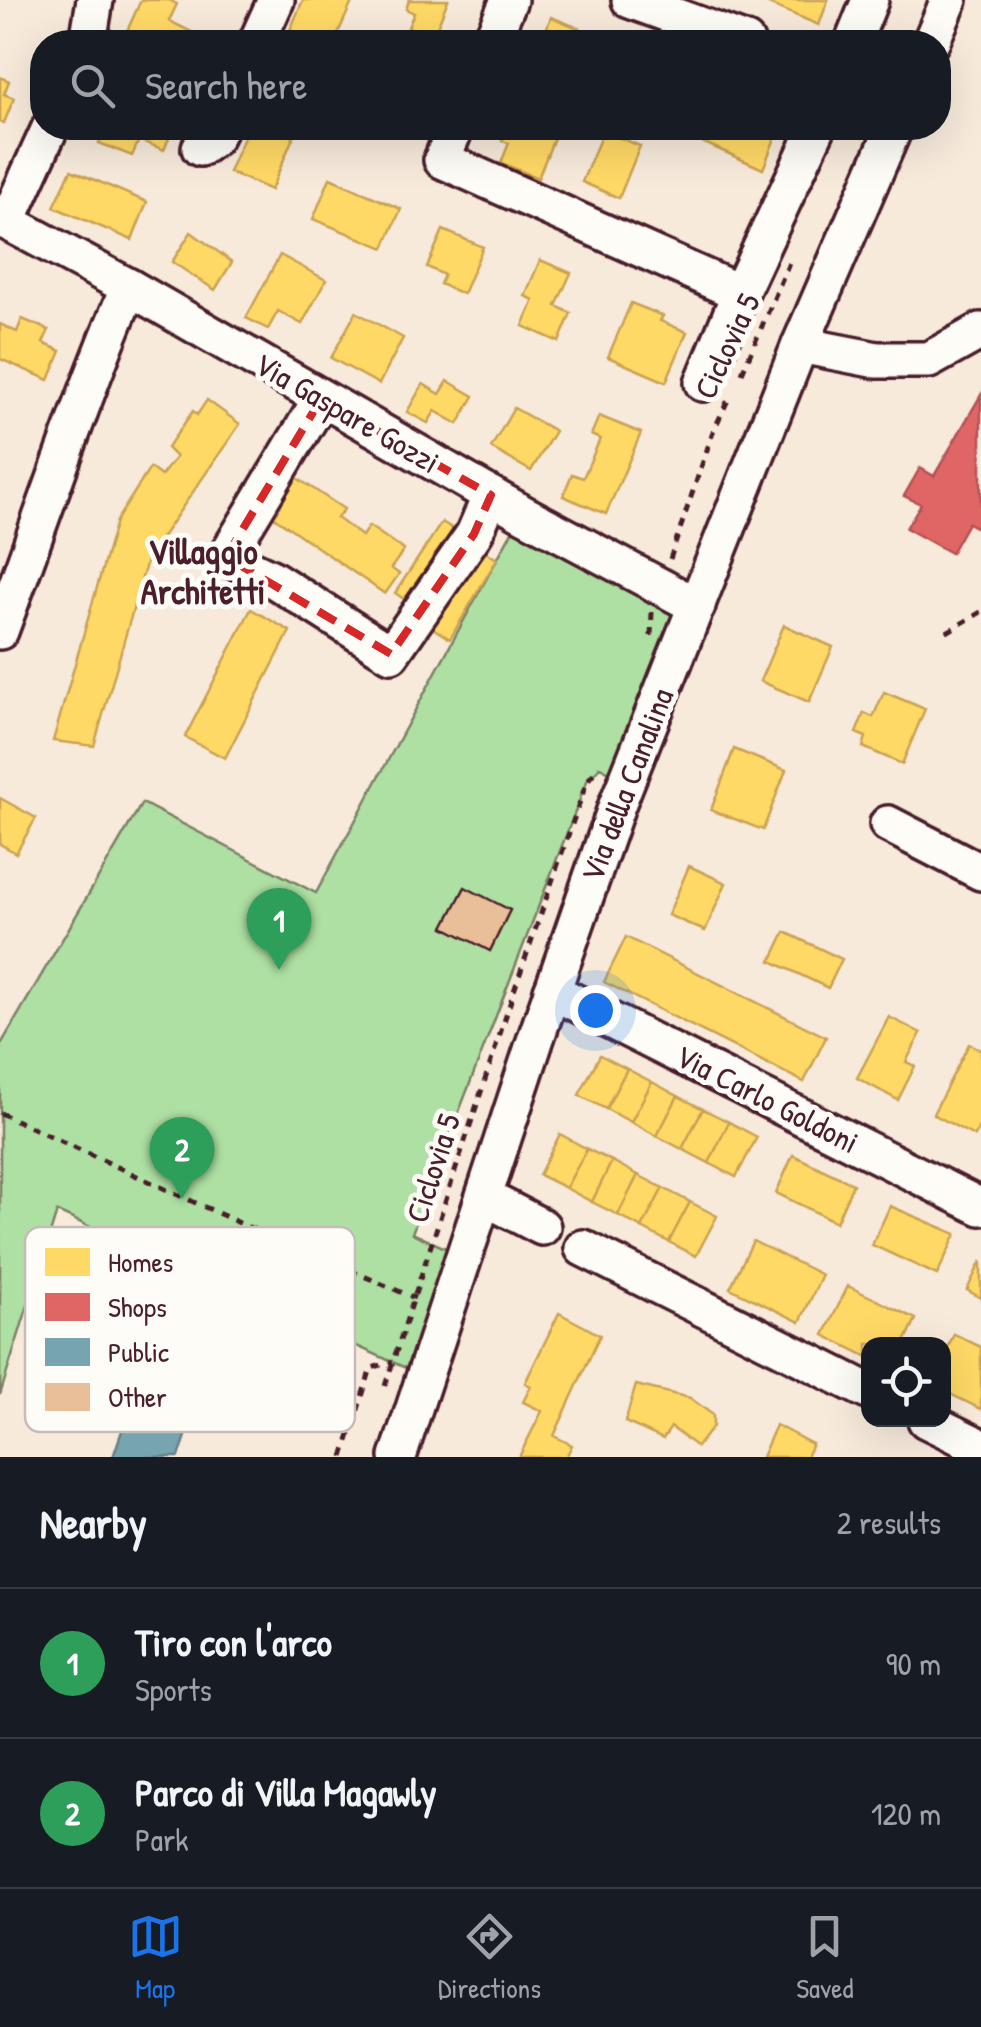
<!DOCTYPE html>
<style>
:root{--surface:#171b24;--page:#242831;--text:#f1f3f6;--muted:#9ea1a6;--line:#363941;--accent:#1a73e8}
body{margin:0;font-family:"Patrick Hand",sans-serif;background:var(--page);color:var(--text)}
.controls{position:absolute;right:30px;bottom:30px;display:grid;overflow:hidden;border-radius:20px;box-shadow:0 10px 40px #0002}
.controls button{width:90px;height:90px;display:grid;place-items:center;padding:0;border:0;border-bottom:2px solid var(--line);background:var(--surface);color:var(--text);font:50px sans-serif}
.you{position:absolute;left:595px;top:1010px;width:35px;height:35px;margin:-25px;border:8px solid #fff;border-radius:50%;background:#1a73e8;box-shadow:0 0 0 15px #1a73e833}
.badge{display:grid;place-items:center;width:65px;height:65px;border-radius:50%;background:var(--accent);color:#fff;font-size:32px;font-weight:700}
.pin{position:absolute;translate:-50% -82px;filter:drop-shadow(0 2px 5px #0008)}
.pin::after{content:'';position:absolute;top:52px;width:35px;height:30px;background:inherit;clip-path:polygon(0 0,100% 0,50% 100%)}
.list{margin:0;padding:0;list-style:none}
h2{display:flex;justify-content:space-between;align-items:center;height:130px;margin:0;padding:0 40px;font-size:42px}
h2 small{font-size:32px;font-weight:400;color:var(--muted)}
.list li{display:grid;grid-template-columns:65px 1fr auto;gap:30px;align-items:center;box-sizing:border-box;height:150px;padding:0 40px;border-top:2px solid var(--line)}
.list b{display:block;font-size:38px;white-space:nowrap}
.list p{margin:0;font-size:32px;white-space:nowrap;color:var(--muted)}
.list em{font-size:32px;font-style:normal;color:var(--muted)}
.icon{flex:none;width:55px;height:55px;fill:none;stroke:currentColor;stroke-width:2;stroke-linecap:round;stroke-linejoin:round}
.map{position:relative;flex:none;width:981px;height:1457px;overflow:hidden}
.search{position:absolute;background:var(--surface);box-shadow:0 10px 40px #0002;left:30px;right:30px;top:30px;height:110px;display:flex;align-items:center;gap:25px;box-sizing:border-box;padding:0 35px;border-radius:40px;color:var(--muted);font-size:38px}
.sheet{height:430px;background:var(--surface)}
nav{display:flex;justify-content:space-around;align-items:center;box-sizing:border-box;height:140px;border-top:2px solid var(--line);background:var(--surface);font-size:28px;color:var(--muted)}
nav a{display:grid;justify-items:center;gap:5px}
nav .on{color:var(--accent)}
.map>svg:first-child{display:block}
</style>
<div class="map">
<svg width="981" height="1457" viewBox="0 0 981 1457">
<rect width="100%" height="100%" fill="#f7eadb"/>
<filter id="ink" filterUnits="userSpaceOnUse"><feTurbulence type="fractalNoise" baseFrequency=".01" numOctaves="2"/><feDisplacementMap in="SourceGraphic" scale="20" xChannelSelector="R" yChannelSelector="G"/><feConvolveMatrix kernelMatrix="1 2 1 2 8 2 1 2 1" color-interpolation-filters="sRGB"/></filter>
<g filter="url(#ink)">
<path fill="#ade0a2" stroke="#7c8066" stroke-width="2.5" d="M522,513L697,606L627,781L600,767L587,781L412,1233L452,1251L408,1369L57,1212L0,1395V1046L142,803L316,893Z"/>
<g fill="#ffd966" stroke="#c9a154" stroke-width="2.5">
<path d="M141,0H169L177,4L169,21L194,33L190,42H122Z"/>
<path d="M303,0H353L334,42H299L287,37Z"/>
<path d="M409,0H448L433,37L408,27L414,13L406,9Z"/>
<path d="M759,0H828L819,25Z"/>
<path d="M551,17L586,31L582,42H541Z"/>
<path d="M0,77L9,81L4,94L14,98L4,123L0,122Z"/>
<path d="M105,128H173L164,150L139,140L132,156L99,143Z"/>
<path d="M248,128H297L271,190L229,172Z"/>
<path d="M508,128H558L538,178L501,163L509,143L502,141Z"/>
<path d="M706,128H779L763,169L700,141Z"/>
<path d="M603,131L640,146L619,198L582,182Z"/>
<path d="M71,170L147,202L132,240L54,207Z"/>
<path d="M330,178L401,209L384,248L313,219Z"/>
<path d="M443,230L483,247L463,294L440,284L444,275L427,267Z"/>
<path d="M191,232L232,262L215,290L172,262Z"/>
<path d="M280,255L326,280L302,324L278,311L268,329L246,318Z"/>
<path d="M540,260L571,273L556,306L571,313L559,342L523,326L534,300L525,296Z"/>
<path d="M631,303L663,316L660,321L687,332L666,382L608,357Z"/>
<path d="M356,312L403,338L379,384L331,358Z"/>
<path d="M22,319L49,330L43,343L61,351L49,380L0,359V324L17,332Z"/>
<path d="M448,381L474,396L458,424L435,411L428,423L407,412L423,384L440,394Z"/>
<path d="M207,400L240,424L148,557L94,746L53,741L116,521L150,468L161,476L176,457L167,448L193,411L197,415Z"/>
<path d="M514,408L555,431L531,471L491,448Z"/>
<path d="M599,416L641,433L606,514L563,496L572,474L583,478L600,439L591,435Z"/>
<path d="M297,478L344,509L337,518L362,536L369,526L404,550L391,568L399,574L385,594L271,515Z"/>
<path d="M442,522L461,534L414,606L395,593Z"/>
<path d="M474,545L497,559L450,639L428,625Z"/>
<path d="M251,609L290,631L225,758L185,737Z"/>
<path d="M784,625L833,647L809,702L760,681Z"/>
<path d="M884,692L925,709L902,764L863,747L866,737L856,733L864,713L873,717Z"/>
<path d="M734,749L786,770L763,830L711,810Z"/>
<path d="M0,798L36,818L16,853L0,844Z"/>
<path d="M689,866L726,883L705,931L668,915Z"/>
<path d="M785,932L842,959L828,988L771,961Z"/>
<path d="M626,937L826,1037L804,1082L604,982Z"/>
<path d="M889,1017L921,1033L906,1062L915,1066L898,1100L857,1078Z"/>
<path d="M969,1044L981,1050V1123L974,1136L933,1114Z"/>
<path d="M600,1055L627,1069L606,1109L579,1095Z"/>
<path d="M627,1069L652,1082L631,1122L606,1109Z"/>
<path d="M652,1082L678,1096L657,1136L631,1122Z"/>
<path d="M678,1096L703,1109L682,1149L657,1136Z"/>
<path d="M703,1109L729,1122L709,1163L682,1149Z"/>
<path d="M729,1122L757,1137L736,1177L709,1163Z"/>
<path d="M560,1134L587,1149L566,1188L539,1175Z"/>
<path d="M587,1149L612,1161L592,1202L566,1188Z"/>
<path d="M793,1155L853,1184L836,1222L776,1193Z"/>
<path d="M612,1161L638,1175L618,1215L592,1202Z"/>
<path d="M638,1175L663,1188L642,1228L618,1215Z"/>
<path d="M663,1188L690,1202L669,1242L642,1228Z"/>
<path d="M690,1202L717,1216L696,1256L669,1242Z"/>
<path d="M890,1206L956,1234L937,1275L872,1245Z"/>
<path d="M753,1241L822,1275L800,1322L730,1288Z"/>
<path d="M981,1261V1298L967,1290Z"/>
<path d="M848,1286L916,1319L904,1344H868V1357L824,1335Z"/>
<path d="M559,1313L600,1335L554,1436L572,1445L566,1457H519L542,1411L523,1402L531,1386L525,1383Z"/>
<path d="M954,1334L981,1347V1409L944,1391V1357Z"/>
<path d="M636,1385L690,1398L713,1415V1426L697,1447L671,1427L663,1439L625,1422Z"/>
<path d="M776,1425L812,1444L806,1457H762Z"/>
</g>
<path fill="#e06666" stroke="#b35154" stroke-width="2.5" d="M981,395V530L968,523L951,553L906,528L921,504L904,496L920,468L934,476Z"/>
<path fill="#76a5af" stroke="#697d87" stroke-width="2.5" d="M130,1407L189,1427L179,1457H113Z"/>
<path fill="#e9bf99" stroke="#4a1f2b" stroke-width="2.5" d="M465,887L510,910L490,951L444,927Z"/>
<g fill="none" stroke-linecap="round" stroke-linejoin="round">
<g stroke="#4a1f2b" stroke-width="42">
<g id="minor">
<path d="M630,0L746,42"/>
<path d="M88,42L95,0"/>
<path d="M257,42L276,0"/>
<path d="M491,42L509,0"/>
<path d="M853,42L870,0"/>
<path d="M931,42L949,0"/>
<path d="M455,128L442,160L740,293"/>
<path d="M200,148L214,138L219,128"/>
<path d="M0,218L129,287L522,513L697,606"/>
<path d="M7,222L50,128"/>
<path d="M800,345L877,360H929L981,331"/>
<path d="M703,383L740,293L817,128"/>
<path d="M321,399L226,557L271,578L391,654L474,534L491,495"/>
<path d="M0,631C43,516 81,399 129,287"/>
<path d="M888,824L981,872"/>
<path d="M552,991L981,1207"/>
<path d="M484,1197L542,1227"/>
<path d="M583,1248L868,1391"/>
<path d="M926,1420L981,1447"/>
<path d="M398,1457L536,1038L617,805L800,345L894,128"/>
</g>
</g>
<g stroke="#4a1f2b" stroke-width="5" stroke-dasharray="8 8" stroke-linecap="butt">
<path d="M742,373L789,263"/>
<path d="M670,559L713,432L728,400"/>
<path d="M947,632L981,612"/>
<path d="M651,636L652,612"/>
<path d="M0,1113L246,1226L415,1298"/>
<path d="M385,1386L515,988L587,781L599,767"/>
<path d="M343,1457L371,1368L393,1362"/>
</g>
<use href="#minor" stroke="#fdfcf7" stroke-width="35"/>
</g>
</g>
<path fill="none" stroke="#d62828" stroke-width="8" stroke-dasharray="20 12" stroke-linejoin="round" d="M321,399L491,495L474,534L391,654L226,557Z"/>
<g text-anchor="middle" stroke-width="10" stroke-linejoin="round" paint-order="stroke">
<g font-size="32" fill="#4a1f2b" stroke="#fdfcf7">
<text transform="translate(727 346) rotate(-65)" y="11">Ciclovia 5</text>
<text transform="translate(347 413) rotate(30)" y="11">Via Gaspare Gozzi</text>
<text transform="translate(627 785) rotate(-69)" y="11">Via della Canalina</text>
<text transform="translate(767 1099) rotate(27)" y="11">Via Carlo Goldoni</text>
<text transform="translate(433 1168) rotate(-72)" y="11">Ciclovia 5</text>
</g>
<g font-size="35" font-weight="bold" fill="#4a1f2b" stroke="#fdfcf7">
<text x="203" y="564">Villaggio<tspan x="203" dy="40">Architetti</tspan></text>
</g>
</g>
<rect x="25" y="1227" width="330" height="205" rx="15" fill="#fdfcf7" stroke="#c7baba" stroke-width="2.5"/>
<rect x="45" y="1248" width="45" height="28" fill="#ffd966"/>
<rect x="45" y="1293" width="45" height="28" fill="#e06666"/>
<rect x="45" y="1338" width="45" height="28" fill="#76a5af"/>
<rect x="45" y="1383" width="45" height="28" fill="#e9bf99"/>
<g font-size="28" fill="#4a1f2b">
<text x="108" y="1272">Homes</text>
<text x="108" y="1317">Shops</text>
<text x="108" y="1362">Public</text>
<text x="108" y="1407">Other</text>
</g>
</svg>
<div class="controls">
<button><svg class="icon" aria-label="locate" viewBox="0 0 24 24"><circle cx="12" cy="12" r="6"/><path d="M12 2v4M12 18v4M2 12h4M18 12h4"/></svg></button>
</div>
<div class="you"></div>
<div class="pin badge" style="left:279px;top:970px;background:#2e9e5b">1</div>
<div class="pin badge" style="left:182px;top:1199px;background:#2e9e5b">2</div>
<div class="search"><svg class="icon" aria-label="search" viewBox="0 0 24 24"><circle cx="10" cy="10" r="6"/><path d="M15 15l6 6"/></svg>Search here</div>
</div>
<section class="sheet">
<h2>Nearby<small>2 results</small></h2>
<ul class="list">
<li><span class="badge" style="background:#2e9e5b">1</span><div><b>Tiro con l'arco</b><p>Sports</p></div><em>90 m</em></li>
<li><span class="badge" style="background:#2e9e5b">2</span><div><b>Parco di Villa Magawly</b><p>Park</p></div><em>120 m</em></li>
</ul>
</section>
<nav>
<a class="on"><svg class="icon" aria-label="map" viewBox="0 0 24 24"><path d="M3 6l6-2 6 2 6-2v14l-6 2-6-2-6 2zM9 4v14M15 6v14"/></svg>Map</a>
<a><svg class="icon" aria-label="directions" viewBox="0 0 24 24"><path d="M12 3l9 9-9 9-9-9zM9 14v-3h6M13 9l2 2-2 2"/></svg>Directions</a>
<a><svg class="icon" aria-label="saved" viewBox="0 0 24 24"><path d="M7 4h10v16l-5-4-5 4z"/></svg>Saved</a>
</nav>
